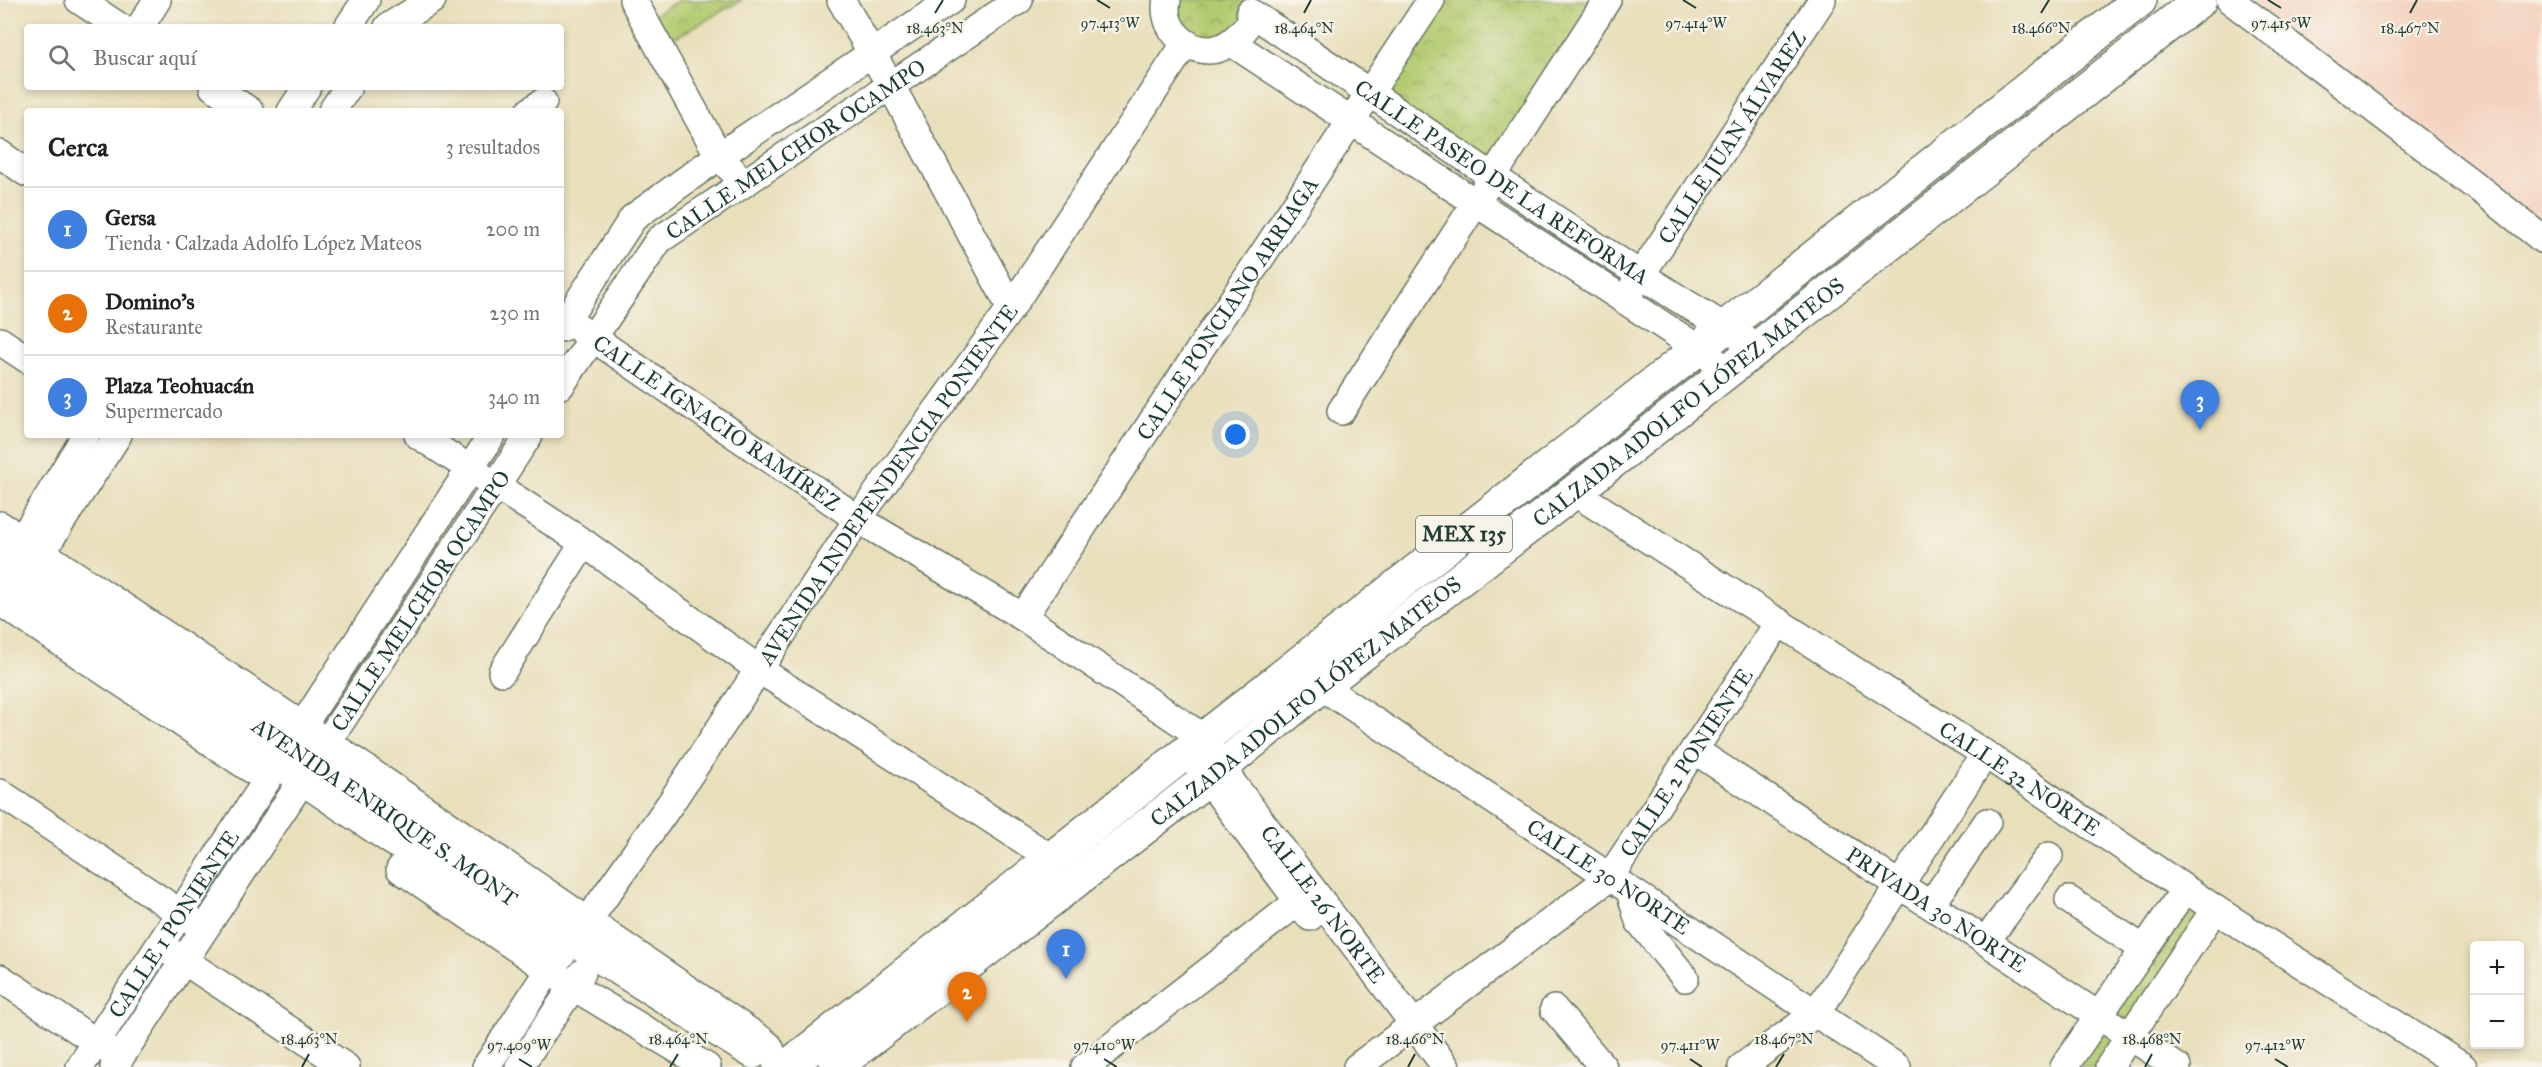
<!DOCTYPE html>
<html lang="es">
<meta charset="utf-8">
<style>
:root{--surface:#fff;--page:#f6f6f6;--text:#202124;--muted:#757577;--line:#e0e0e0;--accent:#1a73e8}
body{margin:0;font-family:"IM FELL Great Primer",serif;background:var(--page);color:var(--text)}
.controls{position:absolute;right:18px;bottom:18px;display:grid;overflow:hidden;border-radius:6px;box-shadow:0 3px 9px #0003}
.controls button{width:54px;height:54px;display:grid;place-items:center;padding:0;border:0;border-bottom:2px solid var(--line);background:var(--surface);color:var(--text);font:30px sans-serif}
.you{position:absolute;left:1236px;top:435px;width:21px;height:21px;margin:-15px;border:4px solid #fff;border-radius:50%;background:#1a73e8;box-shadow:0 0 0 9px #1a73e833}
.badge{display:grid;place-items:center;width:39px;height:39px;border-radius:50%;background:var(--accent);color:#fff;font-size:20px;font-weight:700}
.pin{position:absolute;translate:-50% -50px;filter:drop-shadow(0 2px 3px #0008)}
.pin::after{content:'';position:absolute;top:32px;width:21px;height:18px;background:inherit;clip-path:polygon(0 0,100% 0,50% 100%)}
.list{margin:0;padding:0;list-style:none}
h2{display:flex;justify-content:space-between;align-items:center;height:78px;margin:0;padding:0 24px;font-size:26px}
h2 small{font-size:20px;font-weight:400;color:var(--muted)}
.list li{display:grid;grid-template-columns:39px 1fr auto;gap:18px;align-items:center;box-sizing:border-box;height:84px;padding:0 24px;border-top:2px solid var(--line)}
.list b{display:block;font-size:22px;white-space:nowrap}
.list p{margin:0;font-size:20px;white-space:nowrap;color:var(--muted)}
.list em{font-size:20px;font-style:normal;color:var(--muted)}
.icon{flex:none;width:33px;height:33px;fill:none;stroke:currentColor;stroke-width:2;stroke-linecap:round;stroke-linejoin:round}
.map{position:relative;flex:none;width:2542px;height:1067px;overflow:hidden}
.search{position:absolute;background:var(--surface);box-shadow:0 3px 9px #0003;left:24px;top:24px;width:540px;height:66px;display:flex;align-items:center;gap:15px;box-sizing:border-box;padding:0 21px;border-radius:6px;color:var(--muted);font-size:22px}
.panel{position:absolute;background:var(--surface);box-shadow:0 3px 9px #0003;left:24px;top:108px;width:540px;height:330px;border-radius:6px}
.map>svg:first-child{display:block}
</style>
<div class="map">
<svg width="2542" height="1067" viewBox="0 0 2542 1067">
<defs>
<pattern id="park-crowns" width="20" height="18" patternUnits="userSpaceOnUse" patternTransform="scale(1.5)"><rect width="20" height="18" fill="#b3cb70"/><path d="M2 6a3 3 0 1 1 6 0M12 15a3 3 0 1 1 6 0" fill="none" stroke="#91a65d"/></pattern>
</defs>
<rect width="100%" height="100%" fill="#f7f3e8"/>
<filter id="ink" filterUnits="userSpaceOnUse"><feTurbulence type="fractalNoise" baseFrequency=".0167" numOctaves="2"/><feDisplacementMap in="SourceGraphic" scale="12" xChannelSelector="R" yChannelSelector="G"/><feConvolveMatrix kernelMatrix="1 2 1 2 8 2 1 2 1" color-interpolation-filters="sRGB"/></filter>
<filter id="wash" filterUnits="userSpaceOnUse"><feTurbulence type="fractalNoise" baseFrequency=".008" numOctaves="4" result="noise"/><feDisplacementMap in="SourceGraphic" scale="24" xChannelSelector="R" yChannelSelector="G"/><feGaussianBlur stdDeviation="1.35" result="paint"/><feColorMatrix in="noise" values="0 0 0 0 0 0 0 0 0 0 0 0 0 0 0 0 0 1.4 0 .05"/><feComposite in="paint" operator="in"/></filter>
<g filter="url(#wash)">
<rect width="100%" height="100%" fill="#e9dfbb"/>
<path fill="#f4d3c0" d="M2246,0H2542V234Z"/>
<g fill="url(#park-crowns)" stroke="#698452" stroke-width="1.5">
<path d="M679,0H742L669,41L654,15Z"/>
<path d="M1170,0H1246L1241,30L1195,44Z"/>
<path d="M1431,0H1607L1492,176L1371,92Z"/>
<path d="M2185,889L2215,909L2109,1067H2064Z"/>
</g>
</g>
<g filter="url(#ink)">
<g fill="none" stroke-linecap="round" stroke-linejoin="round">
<g stroke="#667663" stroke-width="30">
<g id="minor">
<path d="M79,0L120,27"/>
<path d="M633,0L719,156L732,170"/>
<path d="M841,0L891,86L1011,308"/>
<path d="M1167,0C1161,25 1183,50 1209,50C1223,50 1235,40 1244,30"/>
<path d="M2230,0L2485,193L2542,239"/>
<path id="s1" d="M1250,12C1419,124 1583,244 1758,347"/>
<path d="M140,27L157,0"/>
<path d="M348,27L366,0"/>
<path d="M388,27L432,0"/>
<path d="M1232,43L1699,349L1728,371"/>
<path d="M213,87L250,111"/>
<path d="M291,111L307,87"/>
<path d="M332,111L348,87"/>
<path d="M530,111L543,102"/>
<path d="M0,154L27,173"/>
<path id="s2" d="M1631,290L1822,0"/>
<path id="s3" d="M561,316L858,519L1023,617L1204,738L1221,768L1446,1067"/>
<path d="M561,328L633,218L719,156L951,0"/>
<path d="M0,341L27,359"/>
<path id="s4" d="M561,385L659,240L1019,0"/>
<path d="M1341,411L1607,0"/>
<path d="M418,435L584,543L760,670L1051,858"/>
<path id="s5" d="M1574,492L1985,754L2215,909L2463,1067"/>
<path d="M0,525L327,742L763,1041L769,1046L778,1067"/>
<path id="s6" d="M0,551L426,838L594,956L753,1055"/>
<path d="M13,554L86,435"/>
<path d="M32,567L118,435"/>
<path d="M0,579L550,947"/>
<path d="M0,602L254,771"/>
<path id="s7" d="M1023,617L1431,0"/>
<path d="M502,672L584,543"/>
<path id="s8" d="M1321,686L1897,1067"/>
<path id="s9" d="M1694,750L2177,1067"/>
<path d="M1195,762L1310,917"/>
<path d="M0,793L194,922"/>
<path d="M400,869L572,986L707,1067"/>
<path d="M1630,891L1639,921L1685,978"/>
<path d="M2069,900L2144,949"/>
<path d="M1931,904L1987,822"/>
<path d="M1986,941L2049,856"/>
<path d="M169,951L346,1067"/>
<path d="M0,978L111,1052"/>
<path d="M1554,1009L1603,1067"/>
<path id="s10" d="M80,1067L492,435"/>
<path id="s11" d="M114,1067L529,435"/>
<path id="s12" d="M486,1067L548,971L587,922L670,804L858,519L1011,308L1185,44"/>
<path d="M519,1067L582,973"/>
<path d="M1085,1067L1312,891"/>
<path id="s13" d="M1357,1067L1609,878L1779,622"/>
<path d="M1742,1067L1816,1013L1985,754"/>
<path d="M2064,1067L2185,889"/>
<path d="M2109,1067L2215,909"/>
</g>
</g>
<g stroke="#667663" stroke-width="36">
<g id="major">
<path d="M787,1067L2140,0"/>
<path id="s14" d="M835,1067L1206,780L1321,686L1574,492L2200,0"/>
</g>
</g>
<use href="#minor" stroke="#fff" stroke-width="27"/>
<use href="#major" stroke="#fff" stroke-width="33"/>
</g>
</g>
<path fill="none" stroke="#1f3d34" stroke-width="2" d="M1097,0L1110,8M1683,0L1696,8M2268,0L2281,8M935,13L943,0M1304,13L1311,0M2041,13L2049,0M2410,13L2417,0M519,1059L532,1067M1104,1059L1117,1067M1690,1059L1702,1067M2275,1059L2288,1067M302,1067L309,1054M670,1067L678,1054M1408,1067L1415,1054M1776,1067L1784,1054M2145,1067L2152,1054"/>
<g text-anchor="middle" stroke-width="4.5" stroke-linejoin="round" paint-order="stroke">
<rect fill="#f7f3e8" stroke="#60746a" stroke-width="1.5" x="1416" y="516" width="96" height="36" rx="4.5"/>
<g font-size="21" font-weight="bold" fill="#1f3d34">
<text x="1464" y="541">MEX 135</text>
</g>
<g font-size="22" fill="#1f3d34" stroke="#f7f3e8">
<text dy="8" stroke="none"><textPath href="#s2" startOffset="183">CALLE JUAN ÁLVAREZ</textPath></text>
<text dy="8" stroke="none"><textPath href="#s4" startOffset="339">CALLE MELCHOR OCAMPO</textPath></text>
<text dy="8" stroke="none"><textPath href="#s1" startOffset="304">CALLE PASEO DE LA REFORMA</textPath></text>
<text dy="8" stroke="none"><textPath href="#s7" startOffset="370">CALLE PONCIANO ARRIAGA</textPath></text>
<text dy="8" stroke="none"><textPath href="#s14" startOffset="1082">CALZADA ADOLFO LÓPEZ MATEOS</textPath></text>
<text dy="8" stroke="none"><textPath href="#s3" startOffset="189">CALLE IGNACIO RAMÍREZ</textPath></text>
<text dy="8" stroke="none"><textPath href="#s12" startOffset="708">AVENIDA INDEPENDENCIA PONIENTE</textPath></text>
<text dy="8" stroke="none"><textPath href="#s11" startOffset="558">CALLE MELCHOR OCAMPO</textPath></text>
<text dy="8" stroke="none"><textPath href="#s14" startOffset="596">CALZADA ADOLFO LÓPEZ MATEOS</textPath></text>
<text dy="8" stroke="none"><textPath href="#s13" startOffset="454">CALLE 2 PONIENTE</textPath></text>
<text dy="8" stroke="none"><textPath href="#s5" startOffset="530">CALLE 32 NORTE</textPath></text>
<text dy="8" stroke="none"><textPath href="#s6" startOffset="465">AVENIDA ENRIQUE S. MONT</textPath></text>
<text dy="8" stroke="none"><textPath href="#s8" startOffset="345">CALLE 30 NORTE</textPath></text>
<text dy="8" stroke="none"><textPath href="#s3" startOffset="974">CALLE 26 NORTE</textPath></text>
<text dy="8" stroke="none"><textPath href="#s9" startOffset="290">PRIVADA 30 NORTE</textPath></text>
<text dy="8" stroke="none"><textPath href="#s10" startOffset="171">CALLE 1 PONIENTE</textPath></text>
</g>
</g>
<g font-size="15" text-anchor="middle" fill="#1f3d34" stroke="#f7f3e8" stroke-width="4.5" stroke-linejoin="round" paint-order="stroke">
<text x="1110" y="28">97.413°W</text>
<text x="1696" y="28">97.414°W</text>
<text x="2281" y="28">97.415°W</text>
<text x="935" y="33">18.463°N</text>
<text x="2410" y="33">18.467°N</text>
<text x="1304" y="33">18.464°N</text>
<text x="2041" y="33">18.466°N</text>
<text x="309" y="1044">18.463°N</text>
<text x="678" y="1044">18.464°N</text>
<text x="1415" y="1044">18.466°N</text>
<text x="1784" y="1044">18.467°N</text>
<text x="2152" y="1044">18.468°N</text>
<text x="519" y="1050">97.409°W</text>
<text x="1104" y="1050">97.410°W</text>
<text x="1690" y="1050">97.411°W</text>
<text x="2275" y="1050">97.412°W</text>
</g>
</svg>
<div class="controls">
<button>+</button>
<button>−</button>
</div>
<div class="you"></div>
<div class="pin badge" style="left:1066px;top:979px;background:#3f7fe0">1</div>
<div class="pin badge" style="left:967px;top:1022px;background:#e8710a">2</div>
<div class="pin badge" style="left:2200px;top:430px;background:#3f7fe0">3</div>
<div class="search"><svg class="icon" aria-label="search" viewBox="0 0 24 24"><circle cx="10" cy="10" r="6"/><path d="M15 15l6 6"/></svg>Buscar aquí</div>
<section class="panel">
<h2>Cerca<small>3 resultados</small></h2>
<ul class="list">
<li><span class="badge" style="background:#3f7fe0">1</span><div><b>Gersa</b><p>Tienda · Calzada Adolfo López Mateos</p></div><em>200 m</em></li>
<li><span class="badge" style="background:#e8710a">2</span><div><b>Domino's</b><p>Restaurante</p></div><em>230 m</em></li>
<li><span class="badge" style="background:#3f7fe0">3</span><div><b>Plaza Teohuacán</b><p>Supermercado</p></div><em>340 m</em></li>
</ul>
</section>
</div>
